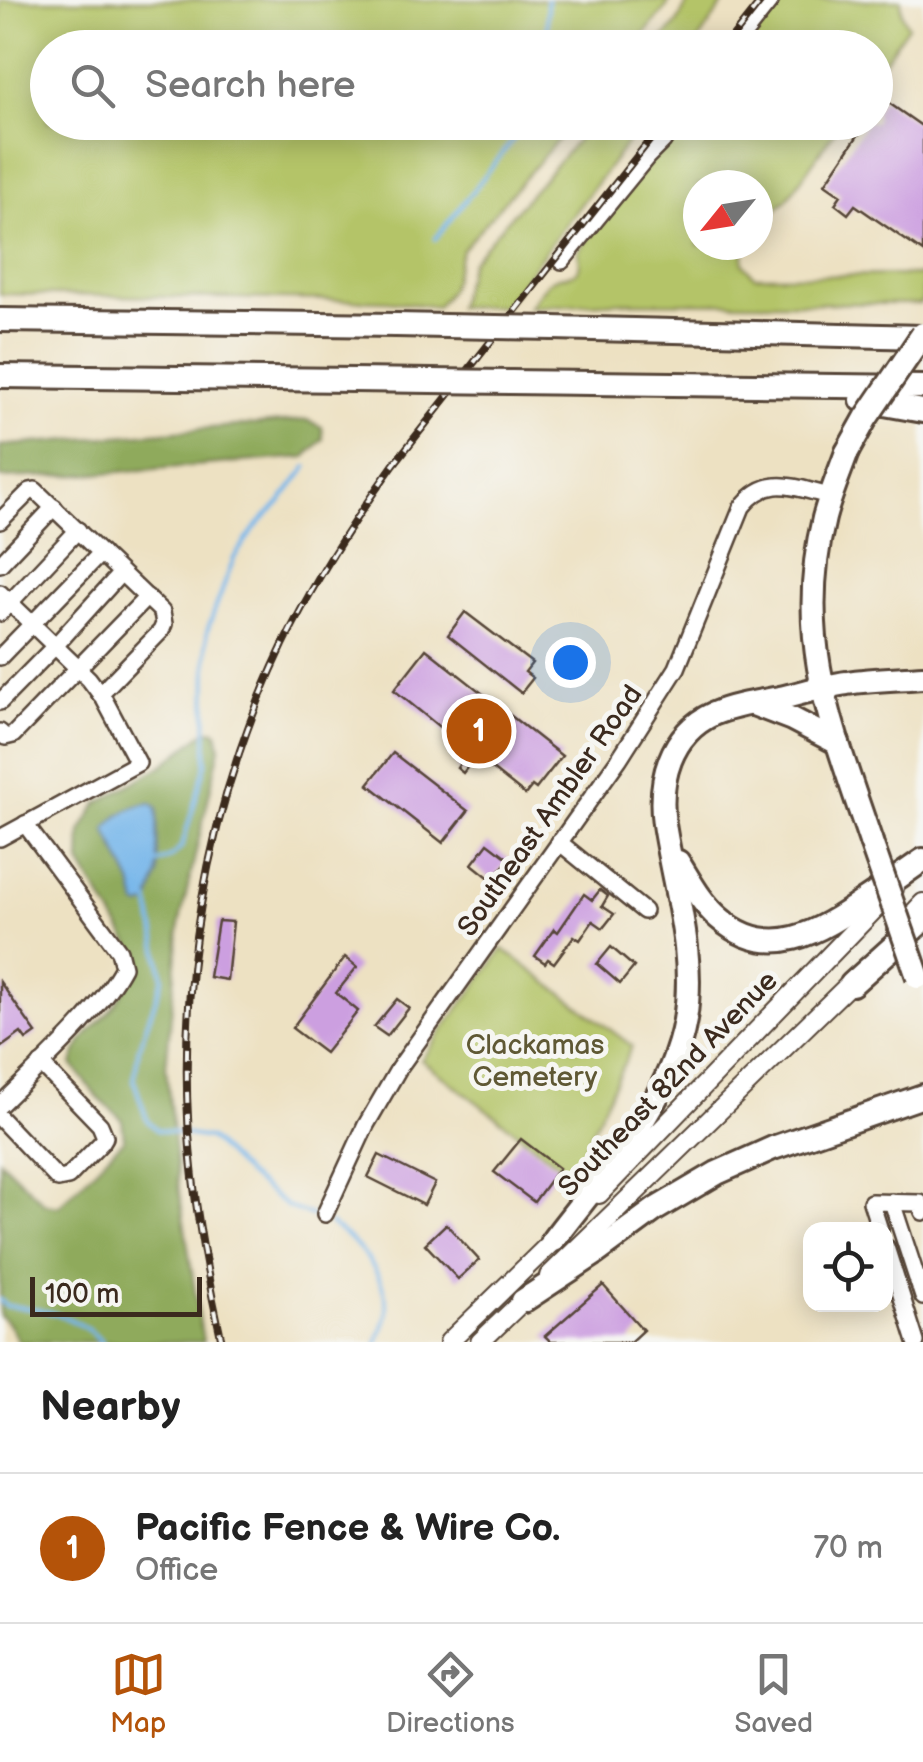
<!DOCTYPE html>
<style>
:root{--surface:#fff;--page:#f6f6f6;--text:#222;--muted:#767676;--line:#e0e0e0;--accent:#b45309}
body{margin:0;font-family:"Balsamiq Sans",sans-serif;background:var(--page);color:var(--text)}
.controls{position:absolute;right:30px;bottom:30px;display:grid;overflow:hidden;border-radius:20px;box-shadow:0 5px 25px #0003}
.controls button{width:90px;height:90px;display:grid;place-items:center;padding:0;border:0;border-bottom:2px solid var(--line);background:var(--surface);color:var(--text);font:50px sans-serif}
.compass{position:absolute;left:683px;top:170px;width:90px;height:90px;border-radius:50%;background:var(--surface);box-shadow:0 5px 25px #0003;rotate:240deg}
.scale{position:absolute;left:30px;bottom:25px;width:172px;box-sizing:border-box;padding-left:10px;border:5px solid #3b2a1e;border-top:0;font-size:28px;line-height:35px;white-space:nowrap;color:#3b2a1e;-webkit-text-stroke:8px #f6f6f2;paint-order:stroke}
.you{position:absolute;left:570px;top:662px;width:35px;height:35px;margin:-25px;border:8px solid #fff;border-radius:50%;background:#1a73e8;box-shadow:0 0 0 15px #1a73e833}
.badge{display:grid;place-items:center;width:65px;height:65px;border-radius:50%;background:var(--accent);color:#fff;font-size:32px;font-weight:700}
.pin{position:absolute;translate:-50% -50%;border:5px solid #fff;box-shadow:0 2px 10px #0006}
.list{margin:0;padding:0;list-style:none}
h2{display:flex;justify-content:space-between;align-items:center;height:130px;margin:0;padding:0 40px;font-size:42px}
h2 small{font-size:32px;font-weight:400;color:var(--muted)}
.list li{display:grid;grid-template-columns:65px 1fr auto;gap:30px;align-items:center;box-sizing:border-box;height:150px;padding:0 40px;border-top:2px solid var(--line)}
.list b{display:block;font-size:38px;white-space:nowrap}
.list p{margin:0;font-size:32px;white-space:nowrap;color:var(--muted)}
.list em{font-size:32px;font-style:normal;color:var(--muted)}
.icon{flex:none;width:55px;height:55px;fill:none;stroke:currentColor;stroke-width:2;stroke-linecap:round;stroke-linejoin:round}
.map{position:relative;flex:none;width:923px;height:1342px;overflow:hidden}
.search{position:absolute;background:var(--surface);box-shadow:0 5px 25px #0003;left:30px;right:30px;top:30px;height:110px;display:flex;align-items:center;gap:25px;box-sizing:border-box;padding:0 35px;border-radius:55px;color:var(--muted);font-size:38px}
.sheet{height:280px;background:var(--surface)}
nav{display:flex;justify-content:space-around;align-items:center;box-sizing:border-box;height:140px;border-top:2px solid var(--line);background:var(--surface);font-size:28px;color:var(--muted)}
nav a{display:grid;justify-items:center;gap:5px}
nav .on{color:var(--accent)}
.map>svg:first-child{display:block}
</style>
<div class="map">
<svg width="923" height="1342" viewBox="0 0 923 1342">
<rect width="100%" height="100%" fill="#f6f6f2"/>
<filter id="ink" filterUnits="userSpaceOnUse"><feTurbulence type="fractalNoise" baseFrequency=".01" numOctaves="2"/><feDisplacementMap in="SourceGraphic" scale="20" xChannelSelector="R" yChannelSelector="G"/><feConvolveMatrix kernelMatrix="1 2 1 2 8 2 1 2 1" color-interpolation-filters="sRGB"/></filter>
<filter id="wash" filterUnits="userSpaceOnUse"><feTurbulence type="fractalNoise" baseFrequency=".0048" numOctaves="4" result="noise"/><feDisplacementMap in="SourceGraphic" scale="40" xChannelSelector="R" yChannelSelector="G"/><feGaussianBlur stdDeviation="2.25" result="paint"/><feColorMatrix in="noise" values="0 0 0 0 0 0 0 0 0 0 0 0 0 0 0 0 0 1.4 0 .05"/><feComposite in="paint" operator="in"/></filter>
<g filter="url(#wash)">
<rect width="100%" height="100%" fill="#ede1c2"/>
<g fill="#b4c467" stroke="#787742" stroke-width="2.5">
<path d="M0,0H670L667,6L634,47L48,48V122L572,123L462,250L450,290L437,307L388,301L0,294Z"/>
<path d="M689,0H726L694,47H656L677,23Z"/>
<path d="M777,0H901L902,14L908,26L876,72V48H738Z"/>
<path d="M592,123H642L504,306L457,307L471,262Z"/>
<path d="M678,123H840L788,198L758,227V185H698V245H745L743,263L754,276L923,275V299L920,304L619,302L529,307C536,299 542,287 550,281C565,270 586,283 578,251Z"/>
<path d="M503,949L632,1046L572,1174L421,1060Z"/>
</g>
<g fill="#8faa5c" stroke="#656a3d" stroke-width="2.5">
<path d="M307,420L322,427L323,439L305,457L79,475L0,478V446Z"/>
<path d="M207,730L217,731L220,748L180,921L166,1067L179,1190L203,1342H19L7,1322L0,1316V1160L45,1204L59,1206L124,1139L122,1119L98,1098L72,1064C82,1031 97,1029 115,1004C125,990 133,975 139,959L80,863L81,832L97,804L163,765Z"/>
</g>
<path fill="#76b6ea" stroke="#587084" stroke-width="2.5" d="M151,803L157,808L158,875L149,903L141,907L137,905L132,883L106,830C113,816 136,804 151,803Z"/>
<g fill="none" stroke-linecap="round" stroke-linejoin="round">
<g stroke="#76b6ea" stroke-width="4">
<path d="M547,48V0"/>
<path d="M435,239L527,122"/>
<path d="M157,863L173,856L182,846L206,764L207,631L234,558L254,529L281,501L307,467"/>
<path d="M149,900L163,978L139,1047L134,1081L147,1120L157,1130L209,1138L247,1175L288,1207L312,1216"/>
<path d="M330,1224C359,1243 385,1273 387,1310C387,1320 381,1332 377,1342"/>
<path d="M0,1300L6,1306C41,1308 77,1315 102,1342"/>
</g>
</g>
<g id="blocks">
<g fill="#cc9fe0">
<path d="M883,99L923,127V252L855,205L848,214L835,204L841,195L825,184L867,122H876V110Z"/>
<path d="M465,612L532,663L525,672L533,678L521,693L448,635Z"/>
<path d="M426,649L562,756L536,789L532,786L525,795L476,756L463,773L457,768L469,751L394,690Z"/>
<path d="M393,753L468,811L443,843L368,784Z"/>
<path d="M488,843L509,859L492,880L472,864Z"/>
<path d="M600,890L608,896L602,906L614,914L603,928L593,921L580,940L574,936L554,963L548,959L545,963L535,956L554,929L558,932L584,894L592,900Z"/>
<path d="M218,921L233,922L227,980L209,977Z"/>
<path d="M611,947L634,967L620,984L597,964Z"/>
<path d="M345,957L357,967L336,993L358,1011L325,1053L292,1028Z"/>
<path d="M0,982L36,1033L26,1040L21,1033L0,1048Z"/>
<path d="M397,999L409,1008L387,1036L374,1027Z"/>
<path d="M521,1139L559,1168L534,1202L494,1172Z"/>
<path d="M379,1155L435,1183L424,1205L368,1177Z"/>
<path d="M446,1224L479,1260L458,1279L425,1244Z"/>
<path d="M603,1285L643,1330L630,1342H551L545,1336Z"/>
</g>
</g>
</g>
<g filter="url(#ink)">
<use href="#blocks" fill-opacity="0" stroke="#564537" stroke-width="2.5"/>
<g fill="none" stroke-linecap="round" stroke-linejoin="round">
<g stroke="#564537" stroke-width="20">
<g id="minor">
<path d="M733,48L771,0"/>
<path d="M562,261L647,157L663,141L675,122"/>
<path d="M0,521L30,491L35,490L162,612L164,624L161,631L100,694"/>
<path d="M0,564L54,507"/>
<path d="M0,593L89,679L104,699L138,763L0,838"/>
<path d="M0,613L78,530"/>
<path d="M0,657L101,553"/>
<path d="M0,702L55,646L121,573"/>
<path d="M0,732L5,737L13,735L147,597"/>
<path d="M559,842L644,911"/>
<path d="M0,1105C39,1066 98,1014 123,967L119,951L25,824"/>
<path d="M0,1118L58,1179L68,1177L102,1142L105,1137L100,1125L41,1064"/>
<path d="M892,1202L923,1297"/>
<path d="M325,1214L366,1125L399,1068L619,759L677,668L742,507C768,473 795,488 830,496"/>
<path d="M880,1230L871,1202L920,1203L923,1212"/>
<path d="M886,1247L916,1342"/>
</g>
</g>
<g stroke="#564537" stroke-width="22">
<g id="major">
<path d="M897,931L923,903"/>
<path d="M599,1194L894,889"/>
<path d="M549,1276L857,977"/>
<path d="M449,1342L560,1234"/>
<path d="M480,1342L530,1294"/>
</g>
</g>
<g stroke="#564537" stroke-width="28">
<g id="highway">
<path d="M0,320L396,325"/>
<path d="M553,328L923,337"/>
<path d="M0,376L353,380"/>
<path d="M510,382L923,387"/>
<path d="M862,400L923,411"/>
<path d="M847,452C839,474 830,495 824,518C794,640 833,729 871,842"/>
<path d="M753,704L792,719L838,743"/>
<path d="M678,862C690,881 701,903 719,918C770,963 819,932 865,900C885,887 904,873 923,860"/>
<path d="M852,984L923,920"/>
<path d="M553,1240C602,1175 671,1102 685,1020C696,952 674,890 664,824C658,781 670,734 713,714C734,705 758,702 780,698C802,693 824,686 847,683C872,679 898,679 923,677"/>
<path d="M523,1301L596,1253L656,1209L717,1173L773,1148L923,1096"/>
</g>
</g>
<use href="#minor" stroke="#fff" stroke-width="15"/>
<use href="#major" stroke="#fff" stroke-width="18"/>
<use href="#highway" stroke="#fff" stroke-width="22"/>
<g stroke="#3b2a1e" stroke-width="8">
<g id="rail">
<path d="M724,48L762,0"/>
<path d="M222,1342C210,1288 199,1233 193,1178C172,998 205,808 283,645C314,581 352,522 394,464L664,122"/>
</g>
</g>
<use href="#rail" stroke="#f6f6f2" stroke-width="4" stroke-dasharray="11" stroke-linecap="butt"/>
<g stroke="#564537" stroke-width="28" stroke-linecap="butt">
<g id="highway-bridge">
<path d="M396,325L553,328"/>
<path d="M353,380L510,382"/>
<path d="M847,452L866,418L923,334"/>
<path d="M871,842L918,977"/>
</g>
</g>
<use href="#highway-bridge" stroke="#fff" stroke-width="22"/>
</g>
</g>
<g text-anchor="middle" stroke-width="10" stroke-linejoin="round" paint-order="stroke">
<g font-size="28" fill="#3b2a1e" stroke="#f6f6f2">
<text transform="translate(549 810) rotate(-55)" y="10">Southeast Ambler Road</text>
<text transform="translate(667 1083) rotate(-46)" y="10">Southeast 82nd Avenue</text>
</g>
<g font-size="28" fill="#5f5834" stroke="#f6f6f2">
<text x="535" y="1054">Clackamas<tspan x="535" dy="32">Cemetery</tspan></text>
</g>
</g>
</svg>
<div class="controls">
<button><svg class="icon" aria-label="locate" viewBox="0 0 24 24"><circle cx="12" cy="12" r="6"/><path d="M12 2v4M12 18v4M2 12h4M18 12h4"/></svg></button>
</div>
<svg class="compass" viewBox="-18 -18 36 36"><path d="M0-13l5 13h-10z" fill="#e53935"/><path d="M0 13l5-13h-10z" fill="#767676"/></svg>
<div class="scale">100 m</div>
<div class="you"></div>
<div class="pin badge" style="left:479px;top:731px">1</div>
<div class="search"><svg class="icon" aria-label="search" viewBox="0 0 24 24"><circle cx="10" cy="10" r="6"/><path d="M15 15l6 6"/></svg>Search here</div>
</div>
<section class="sheet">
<h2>Nearby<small></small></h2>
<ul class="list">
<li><span class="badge">1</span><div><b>Pacific Fence &amp; Wire Co.</b><p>Office</p></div><em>70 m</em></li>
</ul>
</section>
<nav>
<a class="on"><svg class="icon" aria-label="map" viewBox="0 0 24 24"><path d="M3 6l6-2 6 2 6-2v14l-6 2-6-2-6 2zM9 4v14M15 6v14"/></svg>Map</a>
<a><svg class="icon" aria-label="directions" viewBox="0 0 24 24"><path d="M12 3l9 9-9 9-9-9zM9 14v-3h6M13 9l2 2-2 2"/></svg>Directions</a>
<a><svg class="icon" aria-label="saved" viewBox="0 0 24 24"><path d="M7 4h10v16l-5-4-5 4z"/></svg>Saved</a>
</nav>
